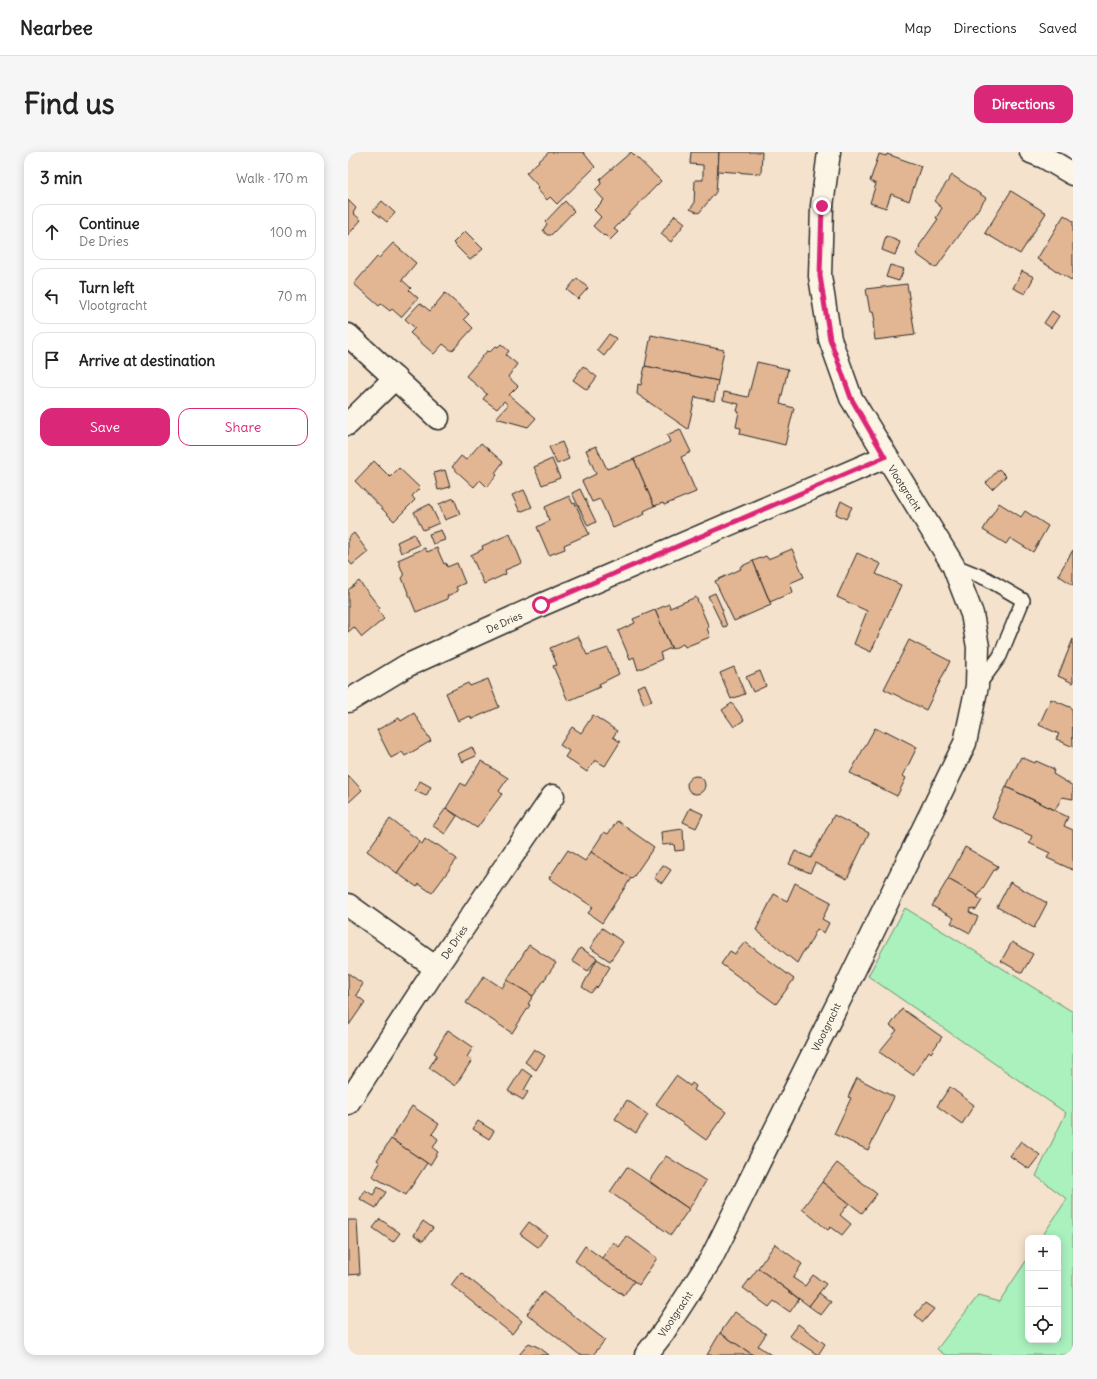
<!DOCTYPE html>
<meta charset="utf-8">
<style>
:root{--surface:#fff;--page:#f6f6f6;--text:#222;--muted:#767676;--line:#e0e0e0;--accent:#db2777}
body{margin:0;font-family:Delius,sans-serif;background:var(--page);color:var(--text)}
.controls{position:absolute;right:12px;bottom:12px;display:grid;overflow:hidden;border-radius:8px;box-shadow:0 2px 10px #0003}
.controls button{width:36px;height:36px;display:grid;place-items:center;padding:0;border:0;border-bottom:1px solid var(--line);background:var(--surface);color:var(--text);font:20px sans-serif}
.stop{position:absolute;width:12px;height:12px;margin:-9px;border:3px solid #db2777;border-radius:50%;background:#fff}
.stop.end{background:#db2777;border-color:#fff;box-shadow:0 1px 4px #0008}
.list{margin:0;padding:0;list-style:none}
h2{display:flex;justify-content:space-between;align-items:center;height:52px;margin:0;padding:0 16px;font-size:17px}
h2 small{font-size:13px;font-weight:400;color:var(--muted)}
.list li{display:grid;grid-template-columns:26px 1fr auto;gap:12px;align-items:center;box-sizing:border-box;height:56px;margin:0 8px 8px;padding:0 8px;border:1px solid var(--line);border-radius:12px}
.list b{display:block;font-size:15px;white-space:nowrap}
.list p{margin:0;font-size:13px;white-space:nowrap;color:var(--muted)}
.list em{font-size:13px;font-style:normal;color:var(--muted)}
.actions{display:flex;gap:8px;padding:12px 16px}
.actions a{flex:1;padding:9px 0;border:1px solid var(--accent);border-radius:12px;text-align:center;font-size:14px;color:var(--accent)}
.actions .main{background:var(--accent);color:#fff}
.icon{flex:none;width:22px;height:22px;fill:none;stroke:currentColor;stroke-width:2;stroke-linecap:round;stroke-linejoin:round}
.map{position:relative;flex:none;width:725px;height:1203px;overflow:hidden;border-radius:12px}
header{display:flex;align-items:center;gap:24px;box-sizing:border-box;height:56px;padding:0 20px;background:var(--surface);border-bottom:1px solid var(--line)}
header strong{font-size:19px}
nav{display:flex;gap:22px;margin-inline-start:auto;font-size:14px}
.intro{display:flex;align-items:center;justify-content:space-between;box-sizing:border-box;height:96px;padding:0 24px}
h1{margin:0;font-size:28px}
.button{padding:10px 18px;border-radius:12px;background:var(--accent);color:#fff;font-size:14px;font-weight:700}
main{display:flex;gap:24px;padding:0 24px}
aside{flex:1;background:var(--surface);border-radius:12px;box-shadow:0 2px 10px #0003}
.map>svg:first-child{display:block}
</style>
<header>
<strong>Nearbee</strong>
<nav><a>Map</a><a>Directions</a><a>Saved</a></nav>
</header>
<div class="intro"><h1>Find us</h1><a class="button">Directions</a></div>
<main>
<aside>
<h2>3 min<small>Walk · 170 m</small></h2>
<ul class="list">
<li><svg class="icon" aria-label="ahead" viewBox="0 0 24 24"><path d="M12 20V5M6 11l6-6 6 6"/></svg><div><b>Continue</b><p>De Dries</p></div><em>100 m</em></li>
<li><svg class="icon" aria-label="left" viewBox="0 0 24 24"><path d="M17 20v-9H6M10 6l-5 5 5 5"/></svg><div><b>Turn left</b><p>Vlootgracht</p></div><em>70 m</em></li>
<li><svg class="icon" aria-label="arrive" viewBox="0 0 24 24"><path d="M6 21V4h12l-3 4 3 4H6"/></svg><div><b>Arrive at destination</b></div></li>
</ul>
<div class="actions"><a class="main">Save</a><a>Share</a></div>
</aside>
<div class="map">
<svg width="725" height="1203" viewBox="0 0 725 1203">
<rect width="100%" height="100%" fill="#f4e2cc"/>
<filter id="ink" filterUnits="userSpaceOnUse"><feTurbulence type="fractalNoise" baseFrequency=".025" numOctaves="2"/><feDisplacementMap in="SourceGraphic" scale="8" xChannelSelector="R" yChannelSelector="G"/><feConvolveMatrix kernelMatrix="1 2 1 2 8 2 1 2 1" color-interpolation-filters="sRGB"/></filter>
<g filter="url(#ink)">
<path fill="#aaf1be" stroke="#6a8e74" d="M557,756L725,860V1203H597L589,1197L630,1144L651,1150L680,1106V1188H710V1086H693L719,1047L688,1024L718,961L520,824Z"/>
<g fill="#e3b693" stroke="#2b2b2b">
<path d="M201,0H235L247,15L209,52L202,45L199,48L189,37L191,35L178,21Z"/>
<path d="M283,0L313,29L266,77L270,80L262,88L257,83L256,84L245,74L253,65L246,58L256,48L247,38L253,32L252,27Z"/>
<path d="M343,0H371L368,40L351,61L342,57L346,52L347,28H355V13L342,12Z"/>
<path d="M371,0H414L413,22L370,19Z"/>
<path d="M531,2L538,4L539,2L573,14L561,49L543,42L538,56L522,51L528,32L522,29Z"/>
<path d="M604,23L638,46L588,116L568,102L572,95L571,94L590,67L588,66L594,56L586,49Z"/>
<path d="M663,39L698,61L672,102L637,81Z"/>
<path d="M0,48L8,56L5,61L13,68L0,83Z"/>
<path d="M34,49L47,61L39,70L25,59Z"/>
<path d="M217,49L226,59L203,83H199L195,78L199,72L197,70Z"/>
<path d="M327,63L337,71L323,90L313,82Z"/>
<path d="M716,63L725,69V129L689,107Z"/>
<path d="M117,79L135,97L122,108L105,91Z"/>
<path d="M538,84L552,90L547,103L534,98Z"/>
<path d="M45,91L68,111L54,128L63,136L61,138L70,146L53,165L44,157L42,159L33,152L31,154L6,132L29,105L31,106Z"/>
<path d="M542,113L556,117L551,129L538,125Z"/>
<path d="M674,119L686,125L677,142L665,136Z"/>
<path d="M229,126L240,136L230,147L219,138Z"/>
<path d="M559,132L567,183L527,188L525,170L527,169L525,160H522L518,137Z"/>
<path d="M97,141L121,162L116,167L125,176L104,199L95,192L86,202L62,181L67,176L57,167L72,151L82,159Z"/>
<path d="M704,159L711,164L703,176L696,171Z"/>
<path d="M261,182L269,187L256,204L249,198Z"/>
<path d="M303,183L376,198L370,229L297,214Z"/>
<path d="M153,192L161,199L158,203L169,212L160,225L170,234L161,243L188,266L180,275L148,266L160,253L156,249L149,257L135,247L139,242L118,224L139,199L142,200L148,194L150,195Z"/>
<path d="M409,210L440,217L432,252L446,256L437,293L392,282L393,276L388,275L391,260L389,259L391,252L375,248L376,240L400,245Z"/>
<path d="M235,214L249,225L239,238L225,228Z"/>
<path d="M297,214L370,229L366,249L347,245L340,277L289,242L290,232L293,233Z"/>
<path d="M332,277L343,300L333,305L348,340L316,353L315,351L306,354L286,307L322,290L319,283Z"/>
<path d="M214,290L221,307L209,312L201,295Z"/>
<path d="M133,291L155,310L147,321L149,323L139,335L132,328L126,335L104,315L113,304L118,308Z"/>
<path d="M248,294L259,317L286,307L306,354L296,359L297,362L265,376L252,347L244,350L234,329L248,322L238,298Z"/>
<path d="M204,307L212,326L194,333L186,315Z"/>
<path d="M26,309L42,325L51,316L72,336L64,344L67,348L46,369L7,329Z"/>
<path d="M651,317L658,324L644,337L638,331Z"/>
<path d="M97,318L102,335L90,338L86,321Z"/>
<path d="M232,337L248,370L240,374L224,341Z"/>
<path d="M176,338L184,355L172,360L164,343Z"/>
<path d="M221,344L225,352L227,351L241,382L216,393L217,397L201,403L189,375L201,369L197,355Z"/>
<path d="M106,346L112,362L97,368L91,352Z"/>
<path d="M493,349L504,355L498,367L488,362Z"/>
<path d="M651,351L673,365L677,359L700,374L685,400L662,386L658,392L635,378Z"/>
<path d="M82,352L91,371L75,378L66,360Z"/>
<path d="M93,378L97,388L85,392L81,382Z"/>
<path d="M6,381L20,400L4,413L0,408V386Z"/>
<path d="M66,382L71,393L53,401L49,390Z"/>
<path d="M162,382L174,411L157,418L158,422L136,432L123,403L135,397L134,394Z"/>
<path d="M77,396L79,400L89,396L96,412L98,411L99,415L109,411L117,431L108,435L110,439L99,444L100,447L68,460L54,426L56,424L50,408Z"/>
<path d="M444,397L456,425L442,431L445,440L422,450L405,409L418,404L420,407Z"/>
<path d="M725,398V433L710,423Z"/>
<path d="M509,401L533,412L528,422L553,433L523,500L506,492L519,459L489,445Z"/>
<path d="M405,409L423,453L386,469L367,429L393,417L392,415Z"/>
<path d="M11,429L32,456L30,458L36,467L14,485L6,475L0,480V438Z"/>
<path d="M367,441L375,459L374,460L379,474L375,475L360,444Z"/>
<path d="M348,445L361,475L359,476L362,485L337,495L335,492L324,497L307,458L321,452L322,456Z"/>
<path d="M307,458L323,496L312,501L314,507L290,518L286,505L282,507L270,479L287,471L285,467Z"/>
<path d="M230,484L239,503L260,496L271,522L251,532L252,535L220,549L205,514L209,513L202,496Z"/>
<path d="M725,487V531L710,524Z"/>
<path d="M561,488L602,509L578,558L536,537Z"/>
<path d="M386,515L397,542L383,547L372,521Z"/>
<path d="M412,519L418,534L405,540L398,525Z"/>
<path d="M140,527L151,555L124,567L122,564L110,569L98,541L120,531L122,534Z"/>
<path d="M297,532L304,549L296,552L289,535Z"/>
<path d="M703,547L724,556L725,595L708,587L711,582L691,573Z"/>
<path d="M384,551L396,568L386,575L374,558Z"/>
<path d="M66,561L83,589L57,604L54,600L43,606L29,578L51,566L53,569Z"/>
<path d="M245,563L269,579L265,585L272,590L257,614L247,608L239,620L217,605L221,599L212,593L224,575L233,581Z"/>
<path d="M527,576L537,581L538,579L569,595L555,624L558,626L549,644L502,621Z"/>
<path d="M124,595L128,604L114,610L110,602Z"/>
<path d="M673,605L687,611L688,609L706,617L705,622L725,634V647L714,645L707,658L658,635Z"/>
<path d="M133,609L160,626L151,639L154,642L129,676L98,656L113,631L117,634Z"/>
<path d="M0,623L14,638L0,651Z"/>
<circle cx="348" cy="633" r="9"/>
<path d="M72,629L83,635L78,644L67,639Z"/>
<path d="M658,635L720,665L716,674L725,678V718L699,706L702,701L681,691L684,684L644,666Z"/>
<path d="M98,656L109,664L97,682L85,674Z"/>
<path d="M342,656L355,662L348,676L335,670Z"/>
<path d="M486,663L521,681L499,727L467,711L462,721L441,712L447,699L463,706Z"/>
<path d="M42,667L72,689L49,721L19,699Z"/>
<path d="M269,669L306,695L284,727L243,700L256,680L260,682Z"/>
<path d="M335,677L336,698L327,699L326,692L314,693L313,680Z"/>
<path d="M77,687L84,692L90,693L109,707L84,741L71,732L69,735L49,721L71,690L74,692Z"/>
<path d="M617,695L650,714L648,718H646L630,744L600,727Z"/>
<path d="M220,698L237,709L243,700L283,726L254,771L240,761L245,755L201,726Z"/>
<path d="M315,713L323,718L314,731L306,726Z"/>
<path d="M600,727L630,744L629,745L634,748L628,758L623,756L621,760L630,765L622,781L603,771L606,766L584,754Z"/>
<path d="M662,730L699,751L686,776L649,755Z"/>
<path d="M447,731L483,750L474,767L481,771L476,781L469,777L458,798H456L449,811L408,778L426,742L439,749Z"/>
<path d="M254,776L275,790L262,809L242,796Z"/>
<path d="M397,790L446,827L428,852L373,812L382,799L387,802Z"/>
<path d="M664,790L685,802L674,821L653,809Z"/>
<path d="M181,793L208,811L185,844L159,828Z"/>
<path d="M232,796L249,806L240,819L224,809Z"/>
<path d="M249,807L262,815L249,836L248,835L243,841L234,835Z"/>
<path d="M0,821L15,832L8,843L17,850L1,873Z"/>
<path d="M136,824L154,836L159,828L185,844L180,852L182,853L164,881L118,851Z"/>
<path d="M554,857L594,885L583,901L581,899L565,923L531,900L549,878L542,874Z"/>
<path d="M100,878L125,895L119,905L124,908L107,934L81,916L89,903L86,901Z"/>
<path d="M186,897L197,904L188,918L177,910Z"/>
<path d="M174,917L184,924L176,938L180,940L175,948L160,939Z"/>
<path d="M328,924L342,934L344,931L348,934L346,938L378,960L358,988L308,952Z"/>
<path d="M509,926L546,945L520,998L486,982L503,946L500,945Z"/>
<path d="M602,935L626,953L614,972L589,954Z"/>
<path d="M279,948L300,963L288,981L267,967Z"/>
<path d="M64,954L91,972L84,982L90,987L85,996L90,1000L82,1013L43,987Z"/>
<path d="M130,969L146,979L141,987L125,977Z"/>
<path d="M43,987L79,1011L58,1043L24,1024L32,1011L29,1008Z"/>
<path d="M673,989L692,1003L681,1017L662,1004Z"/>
<path d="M318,1004L358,1029L341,1057L301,1029Z"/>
<path d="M489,1011L529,1042L514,1061L474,1030Z"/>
<path d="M279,1015L341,1057L323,1083L262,1040Z"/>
<path d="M474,1030L501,1051L492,1063L503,1072L494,1083L483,1075L480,1078L454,1057Z"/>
<path d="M30,1035L38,1040L28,1056L12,1047L17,1038L25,1043Z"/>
<path d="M32,1067L52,1081L45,1090L25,1076Z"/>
<path d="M0,1068H9L12,1122L0,1123Z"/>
<path d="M75,1069L85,1076L75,1089L66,1083Z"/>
<path d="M181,1070L199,1083L190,1095L172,1082Z"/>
<path d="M279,1084L309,1106L291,1133L254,1106L265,1090L271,1095Z"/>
<path d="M427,1092L454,1112L445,1126L457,1134L465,1123L478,1132L461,1154L410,1116Z"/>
<path d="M237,1094L286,1129L276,1144L227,1109Z"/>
<path d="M410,1116L451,1147L442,1160L426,1149L421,1155L395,1136Z"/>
<path d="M113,1120L174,1169L164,1182L103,1133Z"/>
<path d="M195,1140L257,1188L245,1203H232L179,1162Z"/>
<path d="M471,1141L483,1150L473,1163L461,1154Z"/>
<path d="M577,1151L586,1157L575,1170L567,1163Z"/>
<path d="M387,1160L418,1182L410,1194L423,1203H405L372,1181Z"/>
<path d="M450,1172L477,1192L470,1203L441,1184Z"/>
<path d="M372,1181L405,1203H359Z"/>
<path d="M181,1191L192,1196L201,1203H171Z"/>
</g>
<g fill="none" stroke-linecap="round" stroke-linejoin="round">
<g stroke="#2b2b2b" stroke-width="16">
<path id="service" d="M605,413L639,427L675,448L652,504L630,534"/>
</g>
<g stroke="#2b2b2b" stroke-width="25">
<g id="minor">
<path d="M683,0L696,5L725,22"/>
<path d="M0,183L90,266"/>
<path d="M0,272L47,226"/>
<path d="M0,549L58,514L193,453L537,305"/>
<path d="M0,753L88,816"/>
<path d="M0,951L88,816L205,644"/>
<path d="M298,1203L315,1181L363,1107L500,831L617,591L629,534L630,495L624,462L605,413L503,246L482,187L472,124L474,54L481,0"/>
</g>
</g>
<use href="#service" stroke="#fcf5e5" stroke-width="13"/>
<use href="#minor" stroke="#fcf5e5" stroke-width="22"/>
</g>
</g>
<g fill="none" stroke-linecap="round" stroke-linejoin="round" filter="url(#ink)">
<path stroke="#db2777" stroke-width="5" d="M193,453L537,305L503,246L482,187L472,124L474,54"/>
</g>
<g text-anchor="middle" stroke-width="4" stroke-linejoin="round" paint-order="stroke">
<g font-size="10" fill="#2b2b2b" stroke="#fcf5e5">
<text transform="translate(557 336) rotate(57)" y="4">Vlootgracht</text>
<text transform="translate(156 470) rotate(-24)" y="4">De Dries</text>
<text transform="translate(106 790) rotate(-56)" y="4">De Dries</text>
<text transform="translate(478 875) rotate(-64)" y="4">Vlootgracht</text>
<text transform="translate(327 1162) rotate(-56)" y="4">Vlootgracht</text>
</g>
</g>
</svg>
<div class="controls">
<button>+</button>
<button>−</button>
<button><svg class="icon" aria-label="locate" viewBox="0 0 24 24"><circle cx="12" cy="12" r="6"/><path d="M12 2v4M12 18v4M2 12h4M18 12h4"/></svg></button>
</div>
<div class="stop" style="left:193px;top:453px"></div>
<div class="stop end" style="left:474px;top:54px"></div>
</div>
</main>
